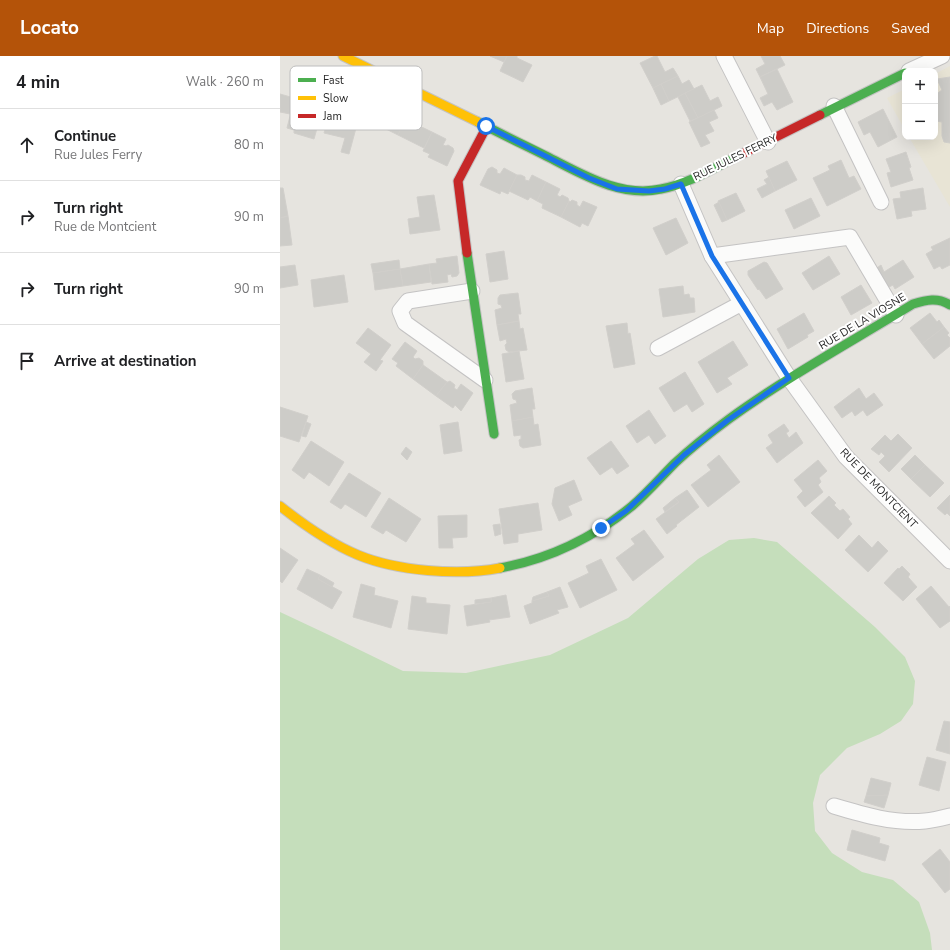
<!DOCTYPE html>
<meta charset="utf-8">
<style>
:root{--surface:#fff;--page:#f6f6f6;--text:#202124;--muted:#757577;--line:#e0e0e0;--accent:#b45309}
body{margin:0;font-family:"Nunito Sans",sans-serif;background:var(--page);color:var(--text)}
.controls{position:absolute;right:12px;top:12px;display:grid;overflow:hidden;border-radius:8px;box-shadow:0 4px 16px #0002}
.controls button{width:36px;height:36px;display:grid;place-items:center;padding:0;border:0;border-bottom:1px solid var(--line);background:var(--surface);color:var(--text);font:20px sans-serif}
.stop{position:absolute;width:12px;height:12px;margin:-9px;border:3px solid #1a73e8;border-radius:50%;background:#fff}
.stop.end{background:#1a73e8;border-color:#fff;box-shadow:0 1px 4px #0008}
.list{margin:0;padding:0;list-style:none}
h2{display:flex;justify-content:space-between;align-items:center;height:52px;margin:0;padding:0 16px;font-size:17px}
h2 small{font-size:13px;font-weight:400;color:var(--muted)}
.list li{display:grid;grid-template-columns:26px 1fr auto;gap:12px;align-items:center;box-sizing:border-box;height:72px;padding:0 16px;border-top:1px solid var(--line)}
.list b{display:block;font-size:15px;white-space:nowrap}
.list p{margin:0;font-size:13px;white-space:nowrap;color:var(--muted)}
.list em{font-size:13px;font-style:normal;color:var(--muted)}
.icon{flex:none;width:22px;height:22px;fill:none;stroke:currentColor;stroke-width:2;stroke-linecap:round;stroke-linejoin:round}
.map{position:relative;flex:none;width:670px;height:894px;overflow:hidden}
header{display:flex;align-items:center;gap:24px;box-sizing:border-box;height:56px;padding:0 20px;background:var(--accent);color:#fff}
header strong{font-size:19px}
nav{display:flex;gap:22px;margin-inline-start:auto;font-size:14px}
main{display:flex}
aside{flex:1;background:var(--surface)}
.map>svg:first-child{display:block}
</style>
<header>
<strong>Locato</strong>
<nav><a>Map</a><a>Directions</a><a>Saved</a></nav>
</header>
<main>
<aside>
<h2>4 min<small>Walk · 260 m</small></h2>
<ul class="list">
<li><svg class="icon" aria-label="ahead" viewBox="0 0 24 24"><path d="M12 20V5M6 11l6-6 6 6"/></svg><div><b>Continue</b><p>Rue Jules Ferry</p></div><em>80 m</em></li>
<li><svg class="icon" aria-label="right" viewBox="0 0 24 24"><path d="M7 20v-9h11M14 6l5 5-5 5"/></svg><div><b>Turn right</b><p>Rue de Montcient</p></div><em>90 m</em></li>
<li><svg class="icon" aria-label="right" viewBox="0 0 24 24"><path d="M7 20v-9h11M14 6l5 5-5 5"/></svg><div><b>Turn right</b></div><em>90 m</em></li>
<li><svg class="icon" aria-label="arrive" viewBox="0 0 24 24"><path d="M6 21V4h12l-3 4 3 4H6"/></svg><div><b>Arrive at destination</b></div></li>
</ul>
</aside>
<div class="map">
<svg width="670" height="894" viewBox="0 0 670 894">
<rect width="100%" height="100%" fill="#e6e4df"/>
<g fill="#e8e4d5">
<path d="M670,10V151L629,81H655V18Z"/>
<path d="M625,33V74L607,42Z"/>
</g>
<path fill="#c5debb" d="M474,482L497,486L595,571L625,601L635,625L633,648L621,665L600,678L567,692L540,719L533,747L535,775L552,797L582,816L613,824L639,846L650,877L652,894H0V556L49,579L123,615L186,617L270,599L348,562L418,503L449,484Z"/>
<g fill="#cdccc8" stroke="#d1cfcb">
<path d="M210,0H227L224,6Z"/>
<path d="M227,0H237V2L252,9L243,26L220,15Z"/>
<path d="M375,0H377L385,16L393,12L398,20L373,32L360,7Z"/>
<path d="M481,0H500L505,9L480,21L476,13L485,8Z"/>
<path d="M497,13L513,46L497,54L492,46L484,50L480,42L488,38L480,21Z"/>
<path d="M398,20L402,28L409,24L414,33L389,45L381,28Z"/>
<path d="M670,21V87L664,86L662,80V66L655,65V39L662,34L657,23Z"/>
<path d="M381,28L389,45L381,49L373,32Z"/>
<path d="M422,29L430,45L438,41L442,50L418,62L405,37Z"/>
<path d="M405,37L418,62L410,65L398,41Z"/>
<path d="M0,38L14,42L10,58L0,56Z"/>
<path d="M14,44L29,48L27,55L31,56L33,54L39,55L41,58L34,83L14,77V74L7,72Z"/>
<path d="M99,50L125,63L118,79L92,66Z"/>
<path d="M603,53L617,81L598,91L590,76L584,79L578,66Z"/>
<path d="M434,54L438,62L429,66L434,75L425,79L430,87L421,91L409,66Z"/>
<path d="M63,56L79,61L69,98L61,96L65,82L44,77L49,60L51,58L57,60L58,63H61Z"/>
<path d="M125,63L152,76L144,92L118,79Z"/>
<path d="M152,76L166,83L163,89L166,90L168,89L173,92L174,95L167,110L148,101L150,98L143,95Z"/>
<path d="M626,96L631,111L629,112L633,124L611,131L607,117L611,116L606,103Z"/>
<path d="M561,104L569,122L574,120L581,133L547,150L533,122L550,114L548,110Z"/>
<path d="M507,105L517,124L495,135L486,115Z"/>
<path d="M212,111L217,114V117L220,118L224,112L237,119L228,138L221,135L220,138L200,129L208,113Z"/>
<path d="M237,119H241L245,121V124L249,125L252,119L266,126L257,145L250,141L248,144L229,135Z"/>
<path d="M489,121L495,135L482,142L477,133L487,128L484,124Z"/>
<path d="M266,126L280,133L277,139L280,141L282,139L288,142L289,145L281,161L262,152L263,148L257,145Z"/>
<path d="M0,132H3L8,160L0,162Z"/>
<path d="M643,132L646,153L631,155L632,160L617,163L613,143L621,142L620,136Z"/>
<path d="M456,137L465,155L447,164L438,145Z"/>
<path d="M154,139L160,174L130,178L128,163L140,161L137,141Z"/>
<path d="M531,142L540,160L514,173L505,154Z"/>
<path d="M292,144L297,146V149L300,151L303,145L317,151L308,170L302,167L300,171L281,161L289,145L290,146Z"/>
<path d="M439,146L447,164L442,166L434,149Z"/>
<path d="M8,160L12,189L0,190V162Z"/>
<path d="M396,162L408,187L386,199L373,172Z"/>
<path d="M670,182V209L662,213L660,210L654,213L646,198L653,194L651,191Z"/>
<path d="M224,195L228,223L210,226L206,198Z"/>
<path d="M177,200L179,217L177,220L172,221L171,218L167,219L168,226L152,228L149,208L157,207L156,203Z"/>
<path d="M549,200L560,218L533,234L522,217Z"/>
<path d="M119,204L120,213L93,217L91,208Z"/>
<path d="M623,204L634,221L615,233L613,229L605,233L594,214L601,209L604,216Z"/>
<path d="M484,206L487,207L503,233L486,243L479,233L478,234L468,219V215Z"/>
<path d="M149,208L151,226L123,230L120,213Z"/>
<path d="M15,209L18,229L0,232V211Z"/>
<path d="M120,213L123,230L95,234L93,217Z"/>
<path d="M64,219L68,246L34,251L31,224Z"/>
<path d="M581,229L592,247L571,259L561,241Z"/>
<path d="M403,230L404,239L409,238L410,242H414L415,256L383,261L379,233Z"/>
<path d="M238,237L241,258H238L239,265L217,269L215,254L222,252L221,249L218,248V242L220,239Z"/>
<path d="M524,257L534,275L527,279L528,281L508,293L497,273Z"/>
<path d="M650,257L657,266L659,264L664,271L642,288L630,272Z"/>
<path d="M239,265L240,273L243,272L247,294L229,296L226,294L225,289L227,287L226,283L220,285L217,269Z"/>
<path d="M347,267L348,278L350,277L355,308L334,312L326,270Z"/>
<path d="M664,271L669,277L667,279L670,282V290L654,303L642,288Z"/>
<path d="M88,272L111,289L100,304L103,305L96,315L84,306L91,298L76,287Z"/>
<path d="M453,285L468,309L447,322L452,328L437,337L418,306Z"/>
<path d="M125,286L137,295L133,301L135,303L139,302L143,305V309L133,323L116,310L118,307L112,303Z"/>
<path d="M239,295L244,323L226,326L222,298Z"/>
<path d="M143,309L167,326L156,340L133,323Z"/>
<path d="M405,316L424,348L412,356L407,348L394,356L379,332Z"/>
<path d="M170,325L175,329L174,332L177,334L181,328L193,337L181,355L175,349L173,352L156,340L167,326H168Z"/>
<path d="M252,332L255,353H252L253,361L232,365L230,349L237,347L236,344L233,343L232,338L235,335Z"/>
<path d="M579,332L586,343L594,337L603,349L587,360L583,354L575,360L572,355L562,362L554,351Z"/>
<path d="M0,351L28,360L19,386L0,380Z"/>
<path d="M369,354L386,380L375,388L369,379L357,387L346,370Z"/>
<path d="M253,361L254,369L258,368L261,389L243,392L240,390L239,384L241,383V379L234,380L232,365Z"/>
<path d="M26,366L31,368L26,381L22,380Z"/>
<path d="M178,366L182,395L164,398L160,369Z"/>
<path d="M504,368L509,375L506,377L509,382L516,376L523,387L497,407L486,392L493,387L488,379Z"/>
<path d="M618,378L632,392L609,416L599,406L605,400L601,396L599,399L591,393L605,379L611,385Z"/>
<path d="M31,385L64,406L49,430L29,416L24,423L12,414Z"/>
<path d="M331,385L349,410L337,418L332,411L320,419L307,402Z"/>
<path d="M126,391L132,396L127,404L121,398Z"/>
<path d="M439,399L460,426L428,451L411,429L431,414L427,409Z"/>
<path d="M635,399L645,409L631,423L621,413Z"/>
<path d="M538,404L547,415L539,422L541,426L538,429L543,436L525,451L517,441L523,435L514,424Z"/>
<path d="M645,409L664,427L650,441L631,423Z"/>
<path d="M69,417L101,437L86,461L65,448L61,453L50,446Z"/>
<path d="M294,424L302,444L288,450L292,459L279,465L272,448L275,432Z"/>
<path d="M407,434L419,451L396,469L397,470L387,478L376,463L399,446L395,442Z"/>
<path d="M670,439V460L667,457L665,459L657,452Z"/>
<path d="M549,440L556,447L554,449L560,455L563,453L570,461L568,463L572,468L558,483L531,457Z"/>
<path d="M109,442L141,463L126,486L106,474L103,478L91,471Z"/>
<path d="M395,442L399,446L385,456L383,452Z"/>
<path d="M258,447L262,474L238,478V486L224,488L219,453Z"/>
<path d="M187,459V481L172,482L173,492H159L158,460Z"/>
<path d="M220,468L221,478L215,480L213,469Z"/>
<path d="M364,474L384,501L353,525L336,502L355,488L351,483Z"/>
<path d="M579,479L592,492L598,485L608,495L588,516L565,494Z"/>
<path d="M0,492L18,504L2,527L0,525Z"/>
<path d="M321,503L337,534L300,552L288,527L309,517L306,510Z"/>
<path d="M622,510L630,518L628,521L637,531L623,545L604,527L618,512L619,513Z"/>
<path d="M27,513L40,519L38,523L62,536L52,553L17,533Z"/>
<path d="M40,519L54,527L52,531L38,523Z"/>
<path d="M81,528L95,532L94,539L118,545L111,572L73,561Z"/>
<path d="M651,530L669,551L670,550V565L660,572L636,543Z"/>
<path d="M280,531L288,551L277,554L279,557L250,568L244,550L252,547V545L269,540L267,536Z"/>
<path d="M267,536L269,540L252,545L253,541Z"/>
<path d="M226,539L230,561L209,564L210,566L187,570L184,550L211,546V542Z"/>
<path d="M132,540L146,542V547L170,549L167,578L128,573Z"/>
<path d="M211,542V546L195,548V544Z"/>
<path d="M664,665L670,666V698L656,694Z"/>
<path d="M647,701L666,706L659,735L639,729Z"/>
<path d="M591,722L611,727L608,739L586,740Z"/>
<path d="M608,739L604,752L584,746L586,740Z"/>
<path d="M572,774L600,782L599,787L609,790L605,805L567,794Z"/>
<path d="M660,793L670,806V833L665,837L642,808Z"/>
</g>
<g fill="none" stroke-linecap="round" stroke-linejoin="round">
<g stroke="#c4c3c3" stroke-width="17">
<g id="street">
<path d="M444,0L488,86"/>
<path d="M629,15L662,0"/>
<path d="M554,50L601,146"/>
<path d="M401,128L432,200L509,322L566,401L670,505"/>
<path d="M432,200L570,181L616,259"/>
<path d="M192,235L128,245L120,255L125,267L205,324"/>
<path d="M378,292L462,247"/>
<path d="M554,750C584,759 614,768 645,765C654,764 662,762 670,760"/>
</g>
</g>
<g stroke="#c4c3c3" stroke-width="11">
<g id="fast">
<path d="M540,59L625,17"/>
<path d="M198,66C221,78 244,89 266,100C302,118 340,142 381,133C408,128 432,113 456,101"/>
<path d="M187,197L214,378"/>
<path d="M220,512C269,503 313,482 352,450C367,437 381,421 395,407C412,391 430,377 449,363C507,321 571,286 633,248C646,244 658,241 670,249"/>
</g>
</g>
<g stroke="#c4c3c3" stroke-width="11">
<g id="slow">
<path d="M63,0L198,66"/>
<path d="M0,450C24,469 49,487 78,499C117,515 178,520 220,512"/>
</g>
</g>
<g stroke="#c4c3c3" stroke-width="11">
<g id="jam">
<path d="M456,101L540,59"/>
<path d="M187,197L178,125L207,70"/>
</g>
</g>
<use href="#street" stroke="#fbfbfa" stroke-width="15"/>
<use href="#fast" stroke="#4caf50" stroke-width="9"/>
<use href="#slow" stroke="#ffc107" stroke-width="9"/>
<use href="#jam" stroke="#c62828" stroke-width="9"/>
</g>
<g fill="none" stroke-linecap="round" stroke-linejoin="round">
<path stroke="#1a73e8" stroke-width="5" d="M206,70L309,122L337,133L369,135L385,133L401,128L432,200L509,322L448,364L404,399L346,455L321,472"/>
</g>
<g text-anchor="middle" stroke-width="4" stroke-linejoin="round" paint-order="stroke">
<g font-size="11" fill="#282828" stroke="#fff">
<text transform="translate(455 101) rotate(-26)" y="4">RUE JULES FERRY</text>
<text transform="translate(582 265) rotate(-31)" y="4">RUE DE LA VIOSNE</text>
<text transform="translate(599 432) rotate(46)" y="4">RUE DE MONTCIENT</text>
</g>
</g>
<rect x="10" y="10" width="132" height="64" rx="6" fill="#fff" stroke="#bebebe" stroke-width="1"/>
<rect x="18" y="22" width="18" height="4" fill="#4caf50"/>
<rect x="18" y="40" width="18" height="4" fill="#ffc107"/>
<rect x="18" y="58" width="18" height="4" fill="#c62828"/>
<g font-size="11" fill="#282828">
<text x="43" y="28">Fast</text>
<text x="43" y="46">Slow</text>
<text x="43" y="64">Jam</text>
</g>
</svg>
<div class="controls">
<button>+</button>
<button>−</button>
</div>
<div class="stop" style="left:206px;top:70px"></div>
<div class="stop end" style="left:321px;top:472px"></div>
</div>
</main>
